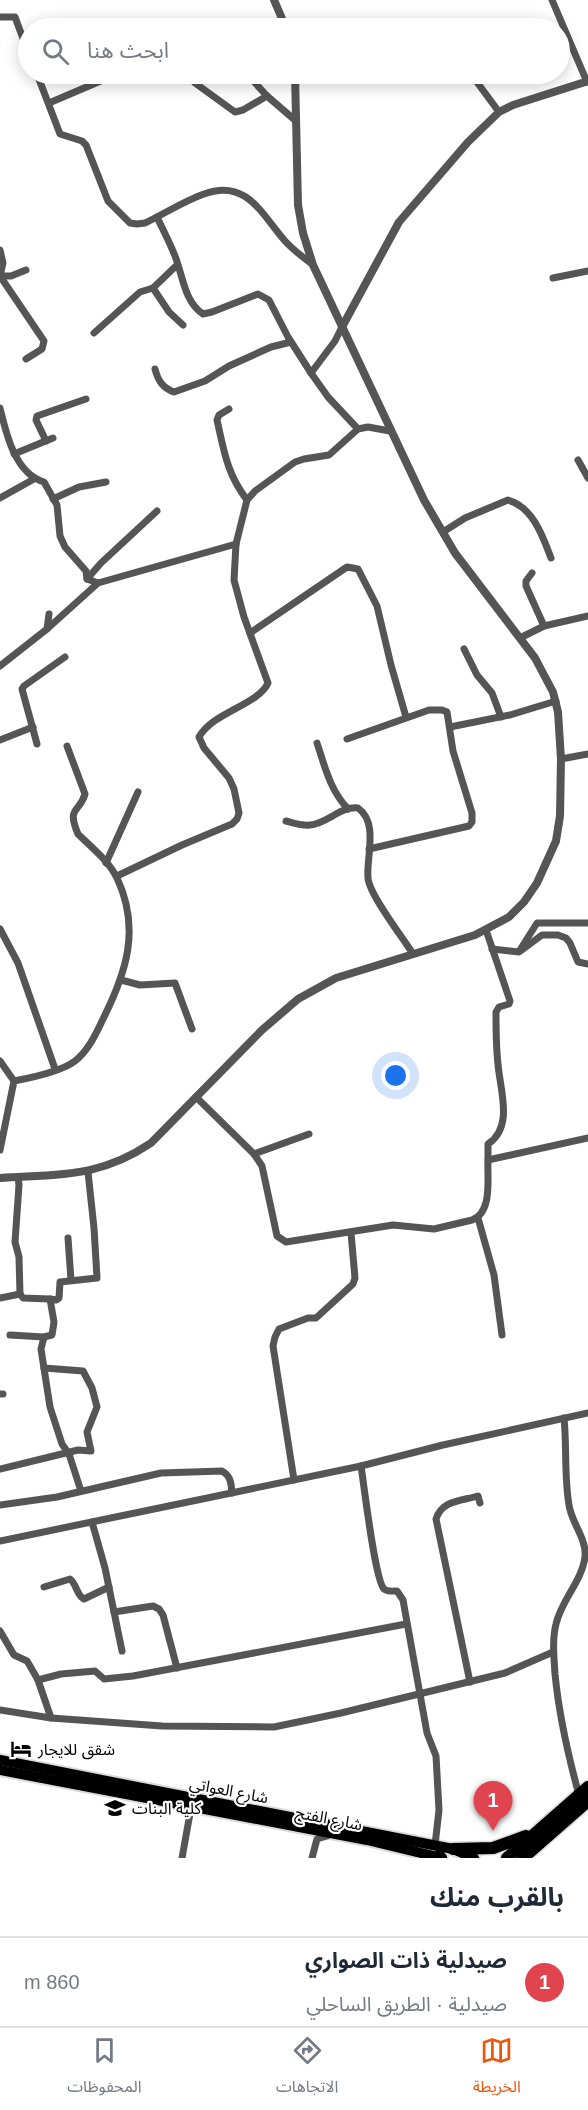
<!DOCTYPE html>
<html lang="ar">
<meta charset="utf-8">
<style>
:root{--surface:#fff;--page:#f2f2f3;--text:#1f2937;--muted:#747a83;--line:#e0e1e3;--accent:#ea580c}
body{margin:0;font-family:Helvetica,"Noto Sans Arabic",sans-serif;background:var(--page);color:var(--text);direction:rtl}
.you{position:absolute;left:396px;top:1076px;width:21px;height:21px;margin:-15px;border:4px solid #fff;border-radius:50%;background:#1a73e8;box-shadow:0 0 0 9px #1a73e833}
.badge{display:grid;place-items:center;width:39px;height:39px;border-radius:50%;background:var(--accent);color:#fff;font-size:20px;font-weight:700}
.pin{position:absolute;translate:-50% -50px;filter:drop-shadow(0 2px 3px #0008)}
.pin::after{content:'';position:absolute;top:32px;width:21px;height:18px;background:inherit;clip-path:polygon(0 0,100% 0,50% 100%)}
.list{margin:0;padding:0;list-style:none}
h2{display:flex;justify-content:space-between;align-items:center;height:78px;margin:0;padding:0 24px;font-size:26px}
h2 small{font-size:20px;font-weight:400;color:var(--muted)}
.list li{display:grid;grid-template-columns:39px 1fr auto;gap:18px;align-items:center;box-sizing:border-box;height:90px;padding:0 24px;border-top:2px solid var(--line)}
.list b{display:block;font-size:22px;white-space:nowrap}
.list p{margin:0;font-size:20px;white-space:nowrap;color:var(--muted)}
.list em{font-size:20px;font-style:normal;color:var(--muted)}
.icon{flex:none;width:33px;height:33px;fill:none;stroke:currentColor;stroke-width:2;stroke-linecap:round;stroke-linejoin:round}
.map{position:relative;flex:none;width:588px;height:1858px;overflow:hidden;direction:ltr}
.search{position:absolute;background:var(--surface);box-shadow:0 3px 15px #0003;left:18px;right:18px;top:18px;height:66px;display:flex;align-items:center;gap:15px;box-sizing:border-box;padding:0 21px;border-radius:33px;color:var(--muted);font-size:22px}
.sheet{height:168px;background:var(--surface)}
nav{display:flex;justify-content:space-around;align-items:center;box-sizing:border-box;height:84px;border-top:2px solid var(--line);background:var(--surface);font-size:16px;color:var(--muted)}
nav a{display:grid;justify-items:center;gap:3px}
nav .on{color:var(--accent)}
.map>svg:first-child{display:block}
</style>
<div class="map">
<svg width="588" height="1858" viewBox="0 0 588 1858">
<rect width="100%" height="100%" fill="#fff"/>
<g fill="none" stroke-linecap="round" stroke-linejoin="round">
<g stroke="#dbdbdb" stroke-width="14">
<g id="primary">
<path d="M0,1760L453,1849L474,1858"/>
<path d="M0,1770L367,1840L442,1858"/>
</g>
</g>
<g stroke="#dbdbdb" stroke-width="15">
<g id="trunk">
<path d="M453,1849L493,1848L526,1836"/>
<path d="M439,1856L441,1858"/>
<path d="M507,1858L588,1787"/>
<path d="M523,1858L588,1801"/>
</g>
</g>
<g stroke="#555" stroke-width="7">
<path d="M552,0L587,82"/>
<path d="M0,17H15L28,52"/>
<path d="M37,74L60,134L82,141L86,145L108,201L130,223L137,224L145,223C164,214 184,201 204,194C247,178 262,215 285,241C293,250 303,257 313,265"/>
<path d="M188,74L195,83L235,112L243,110L267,96"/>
<path d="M247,74L267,96L296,121"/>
<path d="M471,74L499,112"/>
<path d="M49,103L110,77"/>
<path d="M157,217C163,230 170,243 175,256C183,276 184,301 203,314L212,312L258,294L269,300L288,337L311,373L328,397L358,429"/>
<path d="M0,250L3,263L0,276"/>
<path d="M177,265L153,288L169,312L183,325"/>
<path d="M0,276L44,341L42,349L26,359"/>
<path d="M0,276H11L26,270"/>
<path d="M553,278L588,271"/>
<path d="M94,333L140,292L153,288"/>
<path d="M155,369C158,381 163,388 174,392L205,381L229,366L271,347L291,342"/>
<path d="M311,373L335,341L342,327"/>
<path d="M0,408C6,433 15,474 44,482L57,505L60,536L65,547L86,571L87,579L98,583L236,544"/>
<path d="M229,409L219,415L217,420C224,451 227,474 247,500"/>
<path d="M46,441L36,420L37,416L86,399"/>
<path d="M14,454L53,438"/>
<path d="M578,460L588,478"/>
<path d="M0,498L34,479"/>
<path d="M53,499L79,487L106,482"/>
<path d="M443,532L465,518L508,500C533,507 543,537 551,558"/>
<path d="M532,573L526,581V586L544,626"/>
<path d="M87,579L101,563L157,511"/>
<path d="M47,629L98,583"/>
<path d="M250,633L347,567L358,569L377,606L391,665L406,717"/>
<path d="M520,638L544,626L588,616"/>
<path d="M464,649L477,675L492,693L501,717"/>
<path d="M0,666L47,629L49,614"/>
<path d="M450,727L510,715L556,701"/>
<path d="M347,739L429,710H442L447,712L453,751L472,813V822L469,826L369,849"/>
<path d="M0,740L33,727"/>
<path d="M317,743C325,767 330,790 348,809"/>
<path d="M37,744L22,689L24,686L65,657"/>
<path d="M561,759L588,754"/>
<path d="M286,821C294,823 302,826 310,825C327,824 340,806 358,808C379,823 366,857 368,878C369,894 403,938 413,954"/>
<path d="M106,863L138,792"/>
<path d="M117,876L182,845L232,824L237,819L239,813L234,789L229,778L204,748L199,737C213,712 258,705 268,683L244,617L234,580L236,544L247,500L255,491L295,462L304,459L329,455L358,429L368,427L390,431"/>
<path d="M0,929L18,963L55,1069"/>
<path d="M486,930L510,1001L509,1004L499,1007L496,1012C496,1029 496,1047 498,1064C500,1090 514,1127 488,1144V1160"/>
<path d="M492,949L519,952L542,935H558L566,938L570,943L578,962L588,964"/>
<path d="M520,950L537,923H588"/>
<path d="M121,980L140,985L175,983L192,1029"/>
<path d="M0,1061L14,1081"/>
<path d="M196,1097L254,1154L262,1166L277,1236L286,1242L393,1225L434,1229L472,1220C493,1212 487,1178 488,1160L588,1138"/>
<path d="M0,1150L14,1081C30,1078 62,1071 75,1061C88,1051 96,1034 103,1019C126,973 141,929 117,878C109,861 91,847 78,834C66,806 80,813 85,794L67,746"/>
<path d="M254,1154L309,1134"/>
<path d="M18,1177L19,1185L15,1242L19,1257L20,1294L23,1298L50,1299"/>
<path d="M478,1218L494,1275L502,1335"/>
<path d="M68,1238L71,1280"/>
<path d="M0,1298L20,1294"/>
<path d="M10,1335L44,1337L52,1335L54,1322L50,1299L56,1300L59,1298L60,1282L97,1278L94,1228L88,1172"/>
<path d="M44,1337L41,1349L50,1407L62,1444L69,1454L81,1491"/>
<path d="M0,1394H3"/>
<path d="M564,1418C567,1447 564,1476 569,1505C571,1522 587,1539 585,1557C582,1581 561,1601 556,1624C552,1640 554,1657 555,1674C559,1715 568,1755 579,1795"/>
<path d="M361,1466C364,1485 375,1580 384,1589C387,1592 393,1591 397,1591L403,1600L427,1733L436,1756L439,1810L435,1845"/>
<path d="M0,1469L78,1450L91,1451L87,1432L97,1407L92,1388L83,1371L44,1368"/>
<path d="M294,1480L273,1346L275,1337L279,1329L308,1318H316L353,1284L355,1278L351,1233"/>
<path d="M0,1505L57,1497L161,1473L222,1471C231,1476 231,1483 232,1493"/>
<path d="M92,1522L105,1568L122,1651"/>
<path d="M0,1541L361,1466L443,1445L588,1413"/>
<path d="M44,1587L70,1579C77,1584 76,1595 84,1599L109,1587"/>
<path d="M114,1612L153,1606L159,1609L163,1615L177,1668"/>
<path d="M0,1631L14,1655L27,1661L30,1666L38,1680L51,1718"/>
<path d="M38,1680L61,1674L95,1671L104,1679L133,1676L406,1624"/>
<path d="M470,1682L436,1519C442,1500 461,1501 478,1496L480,1503"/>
<path d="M0,1710L51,1718L162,1726L274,1727L341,1713L505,1673L553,1652"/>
<path d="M182,1858L191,1808"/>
<path d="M312,1858L317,1839L327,1836L330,1833"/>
</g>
<g stroke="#555" stroke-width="8">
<path d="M274,0L286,28"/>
<path d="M342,327L399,222L468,142L499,112L513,105L588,81"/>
<path d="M0,1178C60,1174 99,1178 151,1143L262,1030L298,999L336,978L475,935L509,917L524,902L537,883L556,841L560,816L561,759L558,712L553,692L535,658L455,553L424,500L313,265L303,233L298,205L295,74"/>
</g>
<use href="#primary" stroke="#000" stroke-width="10"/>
<use href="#trunk" stroke="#000" stroke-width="12"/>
</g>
<defs>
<g id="hotel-bare" transform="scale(1.62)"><path d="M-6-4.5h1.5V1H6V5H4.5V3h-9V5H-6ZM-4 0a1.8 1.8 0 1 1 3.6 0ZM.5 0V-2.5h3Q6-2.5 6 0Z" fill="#000" stroke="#fff" stroke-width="2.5" paint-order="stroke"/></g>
<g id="school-bare" transform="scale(1.62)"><path d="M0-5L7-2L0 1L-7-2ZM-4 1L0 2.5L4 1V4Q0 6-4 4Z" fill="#000" stroke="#fff" stroke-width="2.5" paint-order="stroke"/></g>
</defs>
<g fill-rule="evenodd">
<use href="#hotel-bare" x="21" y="1749"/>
<use href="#school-bare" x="115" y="1808"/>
</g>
<g text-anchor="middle" stroke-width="4.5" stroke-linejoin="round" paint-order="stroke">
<g font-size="16" fill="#000" stroke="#fff" text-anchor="start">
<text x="38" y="1755">شقق للايجار</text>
<text x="132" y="1814">كلية البنات</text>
</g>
<g font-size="16" fill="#000" stroke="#fff">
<text transform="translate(229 1790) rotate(11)" y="6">شارع العواتي</text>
<text transform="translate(329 1818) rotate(11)" y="6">شارع الفتح</text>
</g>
</g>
</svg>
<div class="you"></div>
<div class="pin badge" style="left:493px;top:1831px;background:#e0444e">1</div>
<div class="search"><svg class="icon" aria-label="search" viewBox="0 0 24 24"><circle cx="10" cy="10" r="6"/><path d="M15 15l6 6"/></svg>ابحث هنا</div>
</div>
<section class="sheet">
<h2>بالقرب منك<small></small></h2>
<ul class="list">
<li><span class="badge" style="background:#e0444e">1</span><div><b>صيدلية ذات الصواري</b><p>صيدلية · الطريق الساحلي</p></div><em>860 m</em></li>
</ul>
</section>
<nav>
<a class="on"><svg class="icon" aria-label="map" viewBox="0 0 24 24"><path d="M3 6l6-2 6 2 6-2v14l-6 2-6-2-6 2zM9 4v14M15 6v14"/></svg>الخريطة</a>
<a><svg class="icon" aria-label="directions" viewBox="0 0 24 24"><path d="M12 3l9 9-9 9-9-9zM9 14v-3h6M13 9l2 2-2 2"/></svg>الاتجاهات</a>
<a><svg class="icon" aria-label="saved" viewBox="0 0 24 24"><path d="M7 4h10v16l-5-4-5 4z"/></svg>المحفوظات</a>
</nav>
